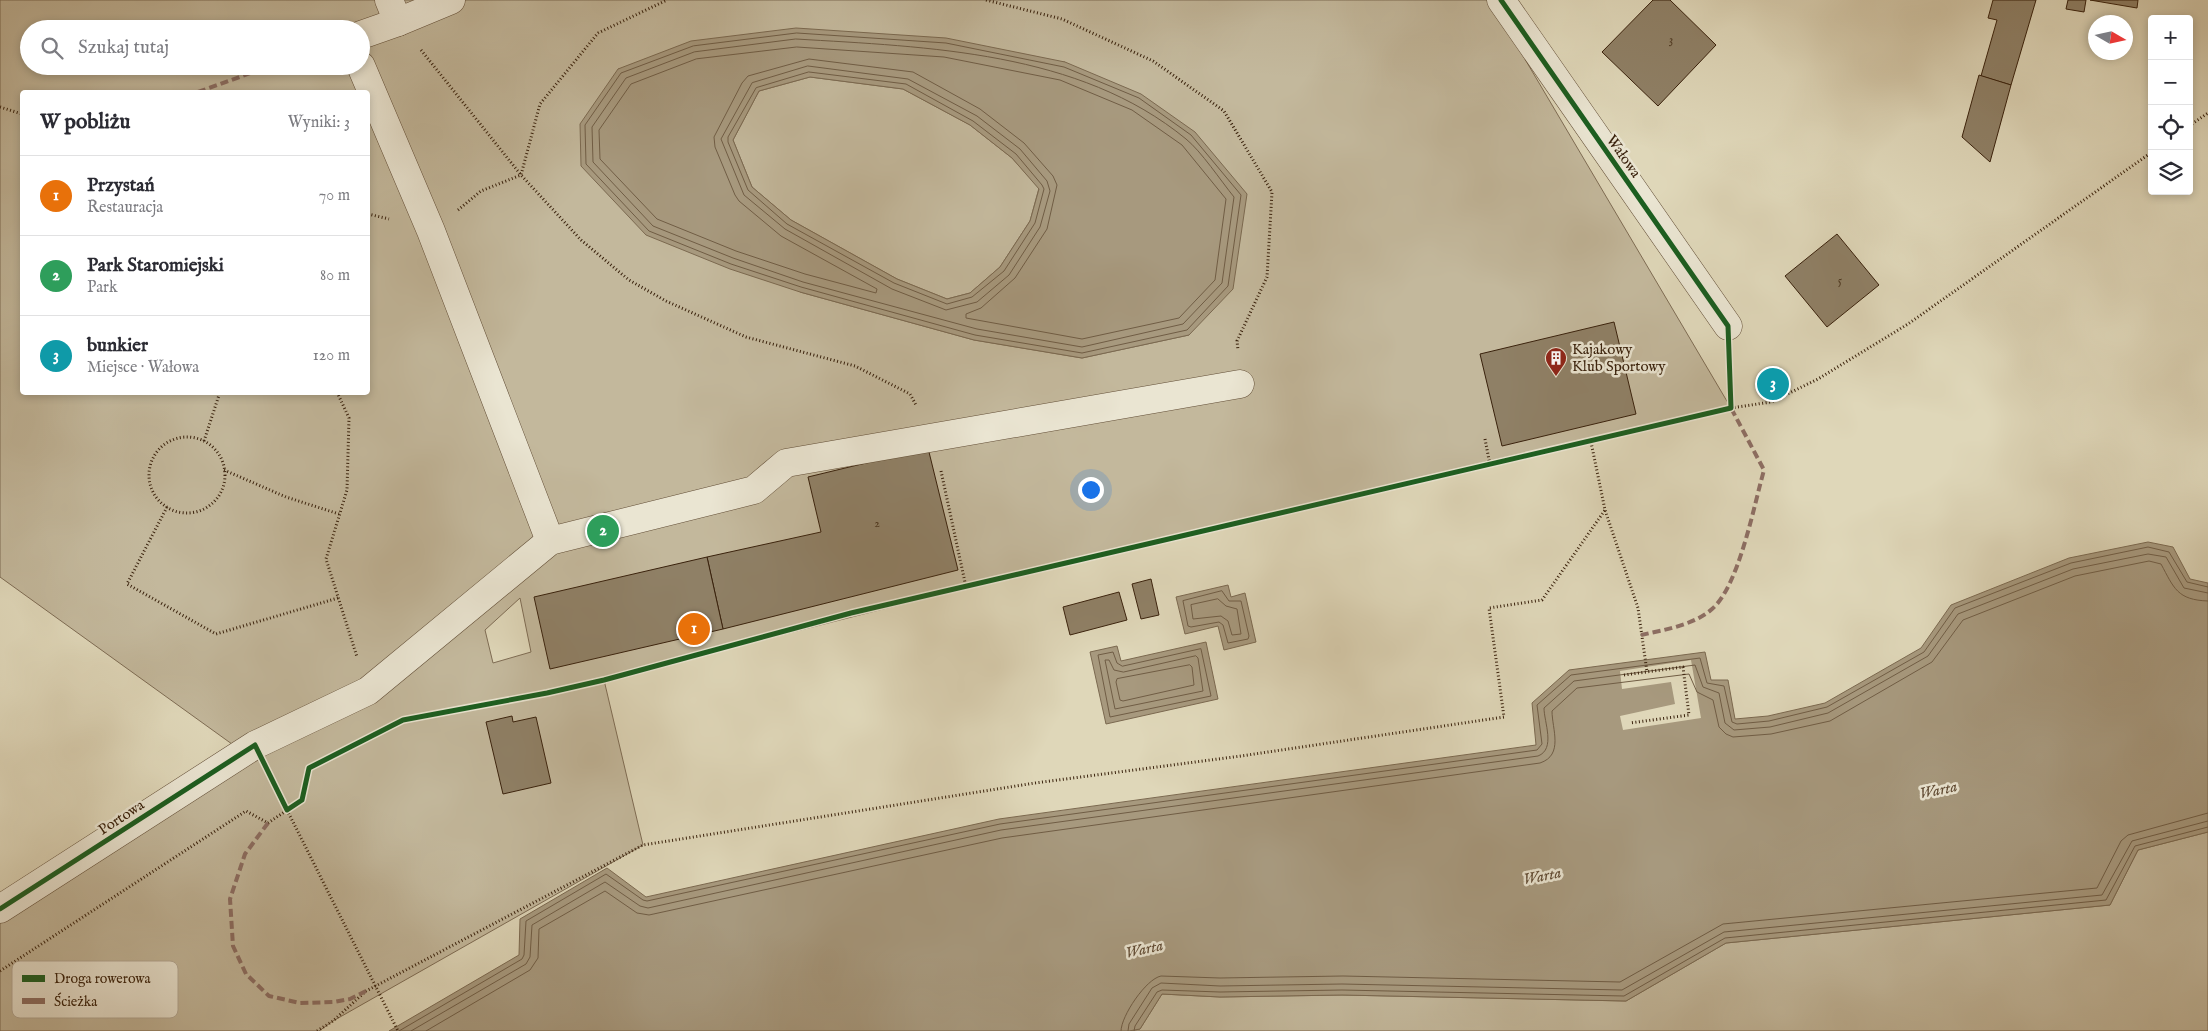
<!DOCTYPE html>
<html lang="pl">
<meta charset="utf-8">
<style>
:root{--surface:#fff;--page:#f7f7f7;--text:#2b2b33;--muted:#7c7c81;--line:#e1e1e2;--accent:#8f2418}
body{margin:0;font-family:"IM FELL English",serif;background:var(--page);color:var(--text)}
.controls{position:absolute;right:15px;top:15px;display:grid;overflow:hidden;border-radius:5px;box-shadow:0 2px 8px #0003}
.controls button{width:45px;height:45px;display:grid;place-items:center;padding:0;border:0;border-bottom:1px solid var(--line);background:var(--surface);color:var(--text);font:25px sans-serif}
.compass{position:absolute;left:2088px;top:15px;width:45px;height:45px;border-radius:50%;background:var(--surface);box-shadow:0 2px 8px #0003;rotate:99deg}
.you{position:absolute;left:1090px;top:489px;width:18px;height:18px;margin:-12px;border:4px solid #fff;border-radius:50%;background:#1a73e8;box-shadow:0 0 0 8px #1a73e833}
.badge{display:grid;place-items:center;width:32px;height:32px;border-radius:50%;background:var(--accent);color:#fff;font-size:16px;font-weight:700}
.pin{position:absolute;translate:-50% -50%;border:2px solid #fff;box-shadow:0 1px 5px #0006}
.list{margin:0;padding:0;list-style:none}
h2{display:flex;justify-content:space-between;align-items:center;height:65px;margin:0;padding:0 20px;font-size:21px}
h2 small{font-size:16px;font-weight:400;color:var(--muted)}
.list li{display:grid;grid-template-columns:32px 1fr auto;gap:15px;align-items:center;box-sizing:border-box;height:80px;padding:0 20px;border-top:1px solid var(--line)}
.list b{display:block;font-size:19px;white-space:nowrap}
.list p{margin:0;font-size:16px;white-space:nowrap;color:var(--muted)}
.list em{font-size:16px;font-style:normal;color:var(--muted)}
.icon{flex:none;width:28px;height:28px;fill:none;stroke:currentColor;stroke-width:2;stroke-linecap:round;stroke-linejoin:round}
.map{position:relative;flex:none;width:2208px;height:1031px;overflow:hidden}
.search{position:absolute;background:var(--surface);box-shadow:0 2px 8px #0003;left:20px;top:20px;width:350px;height:55px;display:flex;align-items:center;gap:12px;box-sizing:border-box;padding:0 18px;border-radius:28px;color:var(--muted);font-size:19px}
.panel{position:absolute;background:var(--surface);box-shadow:0 2px 8px #0003;left:20px;top:90px;width:350px;height:305px;border-radius:5px}
.map>svg:first-child{display:block}
</style>
<div class="map">
<svg width="2208" height="1031" viewBox="0 0 2208 1031">
<rect width="100%" height="100%" fill="#dfd7b9"/>
<filter id="stains"><feTurbulence type="fractalNoise" baseFrequency=".004" numOctaves="4"/><feColorMatrix values="0 0 0 0 .2 0 0 0 0 .09 0 0 0 0 .02 0 0 0 .5 -.17"/></filter>
<radialGradient id="worn" r=".72"><stop offset=".6" stop-color="#630" stop-opacity="0"/><stop offset="1" stop-color="#630" stop-opacity=".3"/></radialGradient>
<g fill="#c3b89c" stroke="#7e6c54" fill-rule="evenodd">
<path d="M0,0H1490L1731,408L1485,462L1403,485L1005,578L604,680L643,845L333,1021L319,1031H0V909L243,752L0,577ZM29,29H361V66H29ZM1065,62L1189,335L1082,358L974,340L800,292L618,69ZM22,92H368V392H22ZM520,598L531,652L493,663L485,630Z"/>
<path d="M810,77L903,89L970,125L1012,158L1039,188L1030,221L1000,267L970,293L947,299L897,279L791,220L752,187L733,140L759,91Z"/>
<path d="M2208,832V1031H1129L1140,1029L1162,994L1220,997L1342,995L1626,1001L1726,943L2110,905L2138,850Z"/>
</g>
<g fill="#a7997e" stroke="#7b6950" fill-rule="evenodd">
<path d="M796,28L946,38L1065,62L1141,94L1195,132L1247,194L1233,289L1189,335L1082,358L974,340L800,292L730,269L646,235L581,166L580,124L618,69L691,41ZM810,77L903,89L970,125L1012,158L1039,189L1030,221L1000,267L970,293L947,299L897,279L791,220L752,187L733,140L759,91Z"/>
<path d="M2148,542L2173,547L2190,579L2208,583V832L2138,850L2110,905L1726,943L1626,1001L1342,995L1220,997L1162,994L1140,1029L1129,1031H389L519,955L520,919L607,868L646,897L999,819L1536,745L1532,703L1569,670L1705,652L1711,680H1728L1735,719L1768,716L1825,703L1921,648L1951,605L2069,558Z"/>
<path d="M1228,585L1231,597L1245,593L1256,642L1224,650L1218,626L1185,634L1176,597Z"/>
<path d="M1206,642L1218,699L1106,724L1090,652L1117,646L1121,661Z"/>
</g>
<path fill="#dfd7b9" d="M1691,660L1701,718L1623,730L1620,716L1675,704L1671,682L1622,689L1620,671Z"/>
<g fill="none" stroke-linecap="round" stroke-linejoin="round">
<g stroke="#705d45" stroke-width="1">
<path d="M797,33L946,43L1064,67L1139,98L1191,135L1241,195L1228,286L1187,330L1082,353L975,335L801,287L731,264L649,231L586,164L585,125L621,73L693,46Z"/>
<path d="M796,39C928,47 1079,51 1186,139C1201,151 1221,181 1234,197L1222,283L1183,324L1082,347L977,329L803,282L733,258L653,226L593,162L592,127L626,78L694,52Z"/>
<path d="M797,47L944,57L1060,80L1132,110L1182,145L1226,199L1215,280L1179,318L1082,339L966,318V314L981,308L1015,278L1047,229L1057,185L1053,176L1024,143L980,109L913,72L809,59L748,76L742,83L714,137L715,147L735,195L739,201L781,236L877,289L876,293L805,274L736,251L657,219L600,159L599,130L631,84L696,59Z"/>
<path d="M808,66L908,79L977,116L1020,149L1047,181L1050,191L1040,227L1009,275L977,302L946,310L892,289L785,229L744,195L721,139L752,83Z"/>
<path d="M809,72L906,84L973,121L1016,154L1042,185L1044,189L1035,223L1004,271L972,297L947,304L894,283L787,224L748,190L728,142V137L756,88Z"/>
<path d="M1222,591L1229,601H1241L1249,636L1248,639L1228,643L1223,625L1219,622L1191,627L1188,626L1183,601Z"/>
<path d="M1218,599L1226,606L1237,609L1241,634L1232,635L1228,621L1221,616L1193,619L1191,605Z"/>
<path d="M1201,649L1211,696L1110,717L1098,655L1113,652L1117,663L1122,666Z"/>
<path d="M1196,656L1198,658L1203,691L1115,709L1105,660H1109L1114,670L1123,672Z"/>
<path d="M1190,665L1192,667L1194,685L1123,701L1120,700L1116,682L1117,679Z"/>
<path d="M399,1031L522,959L524,955L526,921L606,874L643,900L647,901L1000,824L1537,750L1542,744L1537,705L1571,675L1700,658L1707,683L1724,686L1732,722L1737,724L1769,721L1827,707L1924,652L1955,608L2071,563L2148,547L2169,552L2187,582L2208,587"/>
<path d="M411,1031L526,964L530,957L532,925L605,882L640,906L648,908L1001,830L1538,756C1556,749 1544,722 1544,708L1574,681L1695,665L1703,687L1719,693L1725,723L1734,730L1770,727L1828,713L1928,656L1958,614L2073,569L2148,554L2166,557L2184,588L2208,593"/>
<path d="M426,1031L530,970L538,958L539,929L605,891L637,913L649,915L1002,838L1540,763C1564,755 1552,729 1552,711L1577,688L1689,674L1697,692L1713,700L1719,727L1726,734L1733,737L1771,734L1830,721L1932,662L1963,620L2075,576L2149,561L2161,564C2174,588 2177,600 2208,601"/>
<path d="M1121,1031C1121,1016 1146,979 1161,976L1220,978L1343,976L1620,982L1723,924L2097,888L2121,841L2128,835L2208,813"/>
<path d="M1128,1031L1129,1024L1152,988L1161,983L1220,986L1342,984L1622,990L1724,932L2102,895L2132,841L2208,821"/>
<path d="M1134,1031L1135,1026L1157,992L1162,990L1220,992L1342,990L1624,996L1725,938L2106,900L2135,846L2208,827"/>
</g>
</g>
<g fill="#8f8066" stroke="#39210c">
<path d="M1653,0H1670L1716,45L1658,106L1602,52Z"/>
<path d="M1993,0H2036L2011,85L1981,76L1997,20L1988,18Z"/>
<path d="M2068,0H2086L2084,12L2066,9Z"/>
<path d="M2090,0H2138L2137,8Z"/>
<path d="M1979,75L2011,85L1990,162L1962,137Z"/>
<path d="M1837,234L1879,285L1827,327L1785,276Z"/>
<path d="M1614,322L1636,414L1502,446L1480,354Z"/>
<path d="M928,448L958,570L723,629L707,557L821,532L808,477Z"/>
<path d="M707,557L723,629L550,669L534,597Z"/>
<path d="M1151,579L1159,615L1141,619L1132,584Z"/>
<path d="M1119,592L1127,620L1070,635L1063,607Z"/>
<path d="M512,716L513,722L536,717L551,783L503,794L486,722Z"/>
</g>
<g fill="none" stroke-linecap="round" stroke-linejoin="round">
<g stroke="#624e37" stroke-width="29">
<g id="minor">
<path d="M1501,0L1728,326"/>
<path d="M398,22L451,0"/>
<path d="M361,35L398,22L389,0"/>
<path d="M361,66L431,231L550,541"/>
<path d="M0,909L255,745L368,691L550,541L754,490L786,463L1240,384"/>
</g>
</g>
<g stroke="#39210c" stroke-width="3" stroke-dasharray="1 2.5" stroke-linecap="butt">
<path d="M986,0L1062,19L1153,61L1224,111L1272,192L1267,277L1237,341L1238,350"/>
<path d="M421,50L521,175L581,240L629,280L666,301L746,337L855,366L910,394L916,405"/>
<path d="M0,107L22,114"/>
<path d="M2189,126L2208,113"/>
<path d="M458,210L481,191L521,175L540,104L598,33L667,0"/>
<path d="M368,214L389,219"/>
<path d="M337,392L349,418L347,490L326,559L357,657"/>
<path d="M1731,408L1771,402L1818,379L1908,324L2152,152"/>
<circle cx="187" cy="475" r="38"/>
<path d="M1485,439L1490,465"/>
<path d="M204,441L220,392"/>
<path d="M1591,442L1605,510L1638,608L1647,672"/>
<path d="M224,470L286,497L339,514"/>
<path d="M941,471L966,587"/>
<path d="M167,507L127,584L216,634L338,598"/>
<path d="M1624,675L1683,667L1689,715L1630,723"/>
<path d="M270,775L287,810"/>
<path d="M0,971L246,811L268,823L302,800L309,768L403,720L547,693L604,680L851,613L1731,408L1729,359"/>
<path d="M317,1031L333,1021L366,991L643,845L1035,783L1241,756L1504,717L1489,608L1542,600L1605,510"/>
</g>
<use href="#minor" stroke="#eae5d2" stroke-width="28"/>
<path stroke="#39210c" stroke-width="3" stroke-dasharray="1 2.5" stroke-linecap="butt" d="M287,810L398,1031"/>
<g stroke="#8d6e63" stroke-width="4" stroke-dasharray="8 4" stroke-linecap="butt">
<path d="M198,92L270,66"/>
<path d="M1641,635C1664,630 1694,625 1712,609C1739,586 1754,505 1764,470L1731,408"/>
<path d="M268,823L245,854L230,899L233,946L246,974L269,996L300,1003L334,1002L350,999L366,991"/>
</g>
<g stroke="#eae5d2" stroke-width="8">
<path id="cycleway" d="M0,909L255,745L287,810L302,800L309,768L403,720L547,693L604,680L851,613L1731,408L1728,326L1501,0"/>
</g>
<use href="#cycleway" stroke="#1b5e20" stroke-width="5"/>
</g>
<defs>
<g id="building-pin" transform="scale(1.125)"><path d="M0 17L-7.5 6A9.5 9.5 0 1 1 7.5 6Z" fill="#8f2418" stroke="#eae5d2"/><path d="M-4-6H4V6H1V3H-1V6H-4ZM-2.5-4.3h1.7v1.8h-1.7ZM.8-4.3h1.7v1.8H.8ZM-2.5-1h1.7V.8h-1.7ZM.8-1h1.7V.8H.8Z" fill="#fff"/></g>
</defs>
<g fill-rule="evenodd">
<use href="#building-pin" x="1556" y="358"/>
</g>
<g text-anchor="middle" stroke-width="5" stroke-linejoin="round" paint-order="stroke">
<g font-size="12" fill="#4e3922">
<text x="1671" y="43">3</text>
<text x="1840" y="284">5</text>
<text x="877" y="527">2</text>
</g>
<g font-size="15" fill="#39210c" stroke="#eae5d2">
<text transform="translate(1624 156) rotate(55)" y="5">Wałowa</text>
<text transform="translate(121 817) rotate(-33)" y="5">Portowa</text>
</g>
<g font-size="15" fill="#39210c" stroke="#eae5d2" text-anchor="start">
<text x="1572" y="354">Kajakowy<tspan x="1572" dy="17">Klub Sportowy</tspan></text>
</g>
<g font-size="16" font-style="italic" fill="#604b34" stroke="#eae5d2">
<text transform="translate(1938 789) rotate(-12)" y="6">Warta</text>
<text transform="translate(1542 875) rotate(-11)" y="6">Warta</text>
<text transform="translate(1144 948) rotate(-13)" y="6">Warta</text>
</g>
</g>
<rect x="12" y="961" width="166" height="57" rx="8" fill="#eae5d2" stroke="#b5aa97" stroke-width="1"/>
<rect x="22" y="975" width="23" height="7" fill="#1b5e20"/>
<rect x="22" y="998" width="23" height="6" fill="#8d6e63"/>
<g font-size="14" fill="#39210c">
<text x="54" y="983">Droga rowerowa</text>
<text x="54" y="1006">Ścieżka</text>
</g>
<rect width="100%" height="100%" filter="url(#stains)"/>
<rect width="100%" height="100%" fill="url(#worn)"/>
</svg>
<div class="controls">
<button>+</button>
<button>−</button>
<button><svg class="icon" aria-label="locate" viewBox="0 0 24 24"><circle cx="12" cy="12" r="6"/><path d="M12 2v4M12 18v4M2 12h4M18 12h4"/></svg></button>
<button><svg class="icon" aria-label="layers" viewBox="0 0 24 24"><path d="M12 4l9 5-9 5-9-5zM3 14l9 5 9-5"/></svg></button>
</div>
<svg class="compass" viewBox="-18 -18 36 36"><path d="M0-13l5 13h-10z" fill="#e53935"/><path d="M0 13l5-13h-10z" fill="#7c7c81"/></svg>
<div class="you"></div>
<div class="pin badge" style="left:694px;top:629px;background:#e8710a">1</div>
<div class="pin badge" style="left:603px;top:531px;background:#2e9e5b">2</div>
<div class="pin badge" style="left:1773px;top:384px;background:#0f9aa8">3</div>
<div class="search"><svg class="icon" aria-label="search" viewBox="0 0 24 24"><circle cx="10" cy="10" r="6"/><path d="M15 15l6 6"/></svg>Szukaj tutaj</div>
<section class="panel">
<h2>W pobliżu<small>Wyniki: 3</small></h2>
<ul class="list">
<li><span class="badge" style="background:#e8710a">1</span><div><b>Przystań</b><p>Restauracja</p></div><em>70 m</em></li>
<li><span class="badge" style="background:#2e9e5b">2</span><div><b>Park Staromiejski</b><p>Park</p></div><em>80 m</em></li>
<li><span class="badge" style="background:#0f9aa8">3</span><div><b>bunkier</b><p>Miejsce · Wałowa</p></div><em>120 m</em></li>
</ul>
</section>
</div>
